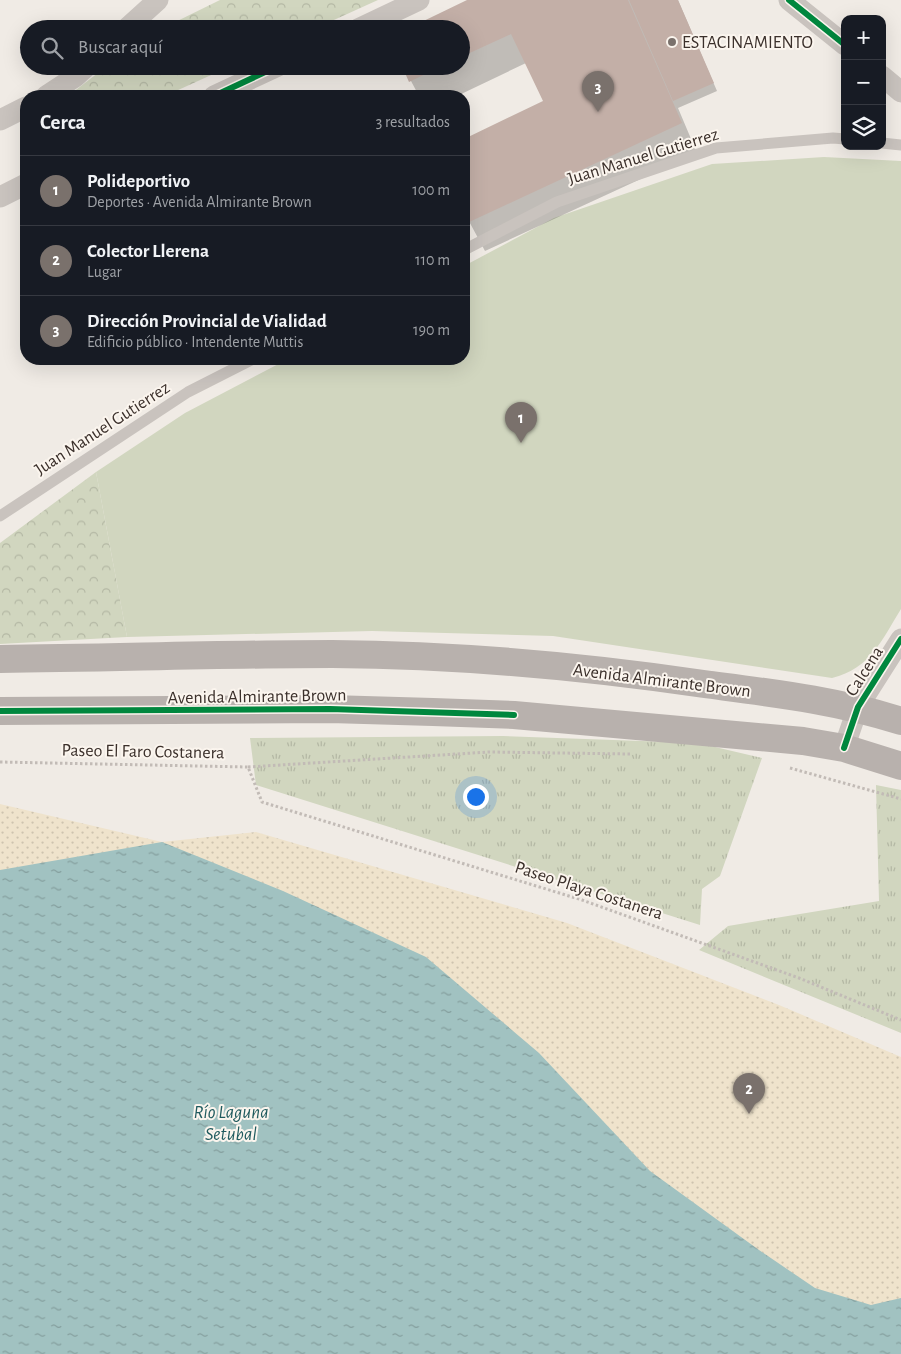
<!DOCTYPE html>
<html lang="es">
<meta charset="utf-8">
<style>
:root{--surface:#171b24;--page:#20242c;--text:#f1f3f6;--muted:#9ea1a6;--line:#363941;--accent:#7a716c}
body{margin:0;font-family:"Alegreya Sans",sans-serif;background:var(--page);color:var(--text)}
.controls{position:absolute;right:15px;top:15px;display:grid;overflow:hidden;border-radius:10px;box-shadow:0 5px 20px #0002}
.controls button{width:45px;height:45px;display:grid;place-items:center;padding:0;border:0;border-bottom:1px solid var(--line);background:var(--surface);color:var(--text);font:25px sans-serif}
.you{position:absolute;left:475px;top:796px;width:18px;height:18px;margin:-12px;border:4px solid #fff;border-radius:50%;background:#1a73e8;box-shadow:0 0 0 8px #1a73e833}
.badge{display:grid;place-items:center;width:32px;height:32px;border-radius:50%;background:var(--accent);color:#fff;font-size:16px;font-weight:700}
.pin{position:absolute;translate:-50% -41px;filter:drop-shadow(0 1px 2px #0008)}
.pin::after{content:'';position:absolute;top:26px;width:18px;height:15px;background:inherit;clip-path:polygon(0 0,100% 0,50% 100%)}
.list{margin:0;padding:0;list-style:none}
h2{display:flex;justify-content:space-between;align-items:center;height:65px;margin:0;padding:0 20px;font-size:21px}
h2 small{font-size:16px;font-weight:400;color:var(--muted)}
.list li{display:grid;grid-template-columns:32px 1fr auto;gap:15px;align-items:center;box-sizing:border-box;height:70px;padding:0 20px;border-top:1px solid var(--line)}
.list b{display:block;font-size:19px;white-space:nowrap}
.list p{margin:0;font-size:16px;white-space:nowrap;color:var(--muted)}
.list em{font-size:16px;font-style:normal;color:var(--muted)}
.icon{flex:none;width:28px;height:28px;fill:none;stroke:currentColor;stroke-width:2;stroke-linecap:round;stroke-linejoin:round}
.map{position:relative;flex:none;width:901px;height:1354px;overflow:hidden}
.search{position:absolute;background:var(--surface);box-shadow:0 5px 20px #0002;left:20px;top:20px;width:450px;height:55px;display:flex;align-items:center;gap:12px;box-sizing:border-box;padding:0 18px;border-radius:28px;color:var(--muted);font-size:19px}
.panel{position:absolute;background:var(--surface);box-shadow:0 5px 20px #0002;left:20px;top:90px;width:450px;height:275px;border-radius:20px}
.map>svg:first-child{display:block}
</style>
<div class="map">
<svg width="901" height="1354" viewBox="0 0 901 1354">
<defs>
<pattern id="grass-tufts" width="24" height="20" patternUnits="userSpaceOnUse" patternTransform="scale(1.25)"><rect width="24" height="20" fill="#d1d6bf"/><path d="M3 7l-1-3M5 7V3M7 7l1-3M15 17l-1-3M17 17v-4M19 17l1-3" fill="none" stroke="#b4b8a4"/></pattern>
<pattern id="sand-dots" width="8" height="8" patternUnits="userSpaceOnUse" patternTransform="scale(1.25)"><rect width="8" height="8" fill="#efe3cc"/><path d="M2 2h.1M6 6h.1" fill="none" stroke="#cec3af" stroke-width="1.8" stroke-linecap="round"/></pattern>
<pattern id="park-crowns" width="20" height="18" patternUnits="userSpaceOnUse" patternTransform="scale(1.25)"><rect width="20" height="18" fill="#d1d6bf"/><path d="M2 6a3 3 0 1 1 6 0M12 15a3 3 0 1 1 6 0" fill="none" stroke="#b4b8a4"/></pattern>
<pattern id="water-ripples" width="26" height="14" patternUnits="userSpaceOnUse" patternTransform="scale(1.25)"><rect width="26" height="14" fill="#a1c2c1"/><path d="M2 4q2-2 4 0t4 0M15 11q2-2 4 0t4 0" fill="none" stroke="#849e9d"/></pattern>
</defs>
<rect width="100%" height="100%" fill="#f0ebe5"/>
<g fill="url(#grass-tufts)">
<path d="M503,736L698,743L762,758L720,876L702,889L700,925L256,785L250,738Z"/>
<path d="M876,785L901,790V1033L699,950L728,926L879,901Z"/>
</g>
<path fill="url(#sand-dots)" d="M0,804L162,842L256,832L567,923L779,1005L901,1057V1354L0,1084Z"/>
<g fill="url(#park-crowns)">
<path d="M220,0H378L314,29H161Z"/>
<path d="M107,66H231L165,96H68Z"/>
<path d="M96,472L127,637L0,644V543Z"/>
</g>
<path fill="#d1d6bf" d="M824,157L901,161V609C881,641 871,668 832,678L553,636L372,631L127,637L96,472L185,413L288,359H464V266L554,218L712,164Z"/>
<path fill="url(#water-ripples)" d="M162,842L283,891L426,957L539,1053L650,1171L759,1250L815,1288L871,1305L901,1298V1354H0V870Z"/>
<path fill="#0003" d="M469,0H678L717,91L678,108L697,153L485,251L464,212V140L544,102L526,63L457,96H419L403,66H461V29Z"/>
<g fill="#c3afa7">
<path d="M467,0H628L682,123L467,223L464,215V139L543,101L511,34L461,57V29H407Z"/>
<path d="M629,0H678L714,83L673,101Z"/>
<path d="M402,66H442L409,82Z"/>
</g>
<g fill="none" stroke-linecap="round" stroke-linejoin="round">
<g stroke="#c2bbb6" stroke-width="3" stroke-dasharray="2.5 2.5" stroke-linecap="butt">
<path d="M0,762L248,767L262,802L582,900L799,978L901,1020"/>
<path d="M248,767L489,752L630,754"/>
<path d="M790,768L901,799"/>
</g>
<g stroke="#c9c3be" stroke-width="11">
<path d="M882,143L901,145"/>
<path d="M464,250L557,202L716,148L833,138L845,139"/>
<path d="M0,516L188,392L253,359"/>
</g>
<g stroke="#c9c3be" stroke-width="21">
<path d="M789,0L845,45"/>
<path d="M126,29L158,0"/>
<path d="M358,29L419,0"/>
<path d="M882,76L901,92"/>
<path d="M46,96L75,77L87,66"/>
<path d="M214,96L278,66"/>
<path d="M0,120L26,107"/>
<path d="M0,197L26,184"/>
<path d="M844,748L858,707L901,639"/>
</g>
<g stroke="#b8b1ad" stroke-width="28">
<path d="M0,659C111,658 222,654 332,654C457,655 582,666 704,684C772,693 836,700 901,721"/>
<path d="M0,711L330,709L433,712L514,715L803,741L844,748L901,766"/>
</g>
<g stroke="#fbf5ee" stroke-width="9">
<g id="cycleway">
<path d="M789,0L845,45"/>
<path d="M214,96L278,66"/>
<path d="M0,711L330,709L514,715"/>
<path d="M844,748L858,707L901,639"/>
</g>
</g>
<use href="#cycleway" stroke="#00873e" stroke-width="6"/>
</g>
<circle fill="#7a716c" stroke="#fbf5ee" stroke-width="2" cx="672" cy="42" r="5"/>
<g text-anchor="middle" stroke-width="4" stroke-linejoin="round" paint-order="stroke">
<g font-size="18" fill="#3b302b" stroke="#fbf5ee" text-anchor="start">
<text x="682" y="48">ESTACINAMIENTO</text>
</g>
<g font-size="18" fill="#3b302b" stroke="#fbf5ee">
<text transform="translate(643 156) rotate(-17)" y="6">Juan Manuel Gutierrez</text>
<text transform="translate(102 428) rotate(-33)" y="6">Juan Manuel Gutierrez</text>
<text transform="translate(864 671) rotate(-58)" y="6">Calcena</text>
<text transform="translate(662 680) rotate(7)" y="6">Avenida Almirante Brown</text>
<text transform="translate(257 696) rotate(-1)" y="6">Avenida Almirante Brown</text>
<text transform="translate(143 751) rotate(1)" y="6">Paseo El Faro Costanera</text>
<text transform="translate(589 890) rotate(18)" y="6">Paseo Playa Costanera</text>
</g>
<g font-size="19" font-style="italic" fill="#1f5a5e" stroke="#fbf5ee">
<text x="231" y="1118">Río Laguna<tspan x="231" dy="22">Setubal</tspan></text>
</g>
</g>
</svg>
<div class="controls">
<button>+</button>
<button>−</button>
<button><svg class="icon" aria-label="layers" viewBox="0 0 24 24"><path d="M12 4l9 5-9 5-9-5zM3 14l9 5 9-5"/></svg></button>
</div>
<div class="you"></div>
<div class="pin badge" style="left:521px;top:443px">1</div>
<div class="pin badge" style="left:749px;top:1114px">2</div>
<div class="pin badge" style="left:598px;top:112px">3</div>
<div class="search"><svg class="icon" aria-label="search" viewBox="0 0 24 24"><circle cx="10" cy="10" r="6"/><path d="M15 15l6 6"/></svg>Buscar aquí</div>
<section class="panel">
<h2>Cerca<small>3 resultados</small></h2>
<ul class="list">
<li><span class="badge">1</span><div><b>Polideportivo</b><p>Deportes · Avenida Almirante Brown</p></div><em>100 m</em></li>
<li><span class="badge">2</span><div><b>Colector Llerena</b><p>Lugar</p></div><em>110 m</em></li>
<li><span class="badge">3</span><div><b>Dirección Provincial de Vialidad</b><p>Edificio público · Intendente Muttis</p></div><em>190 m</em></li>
</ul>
</section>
</div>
